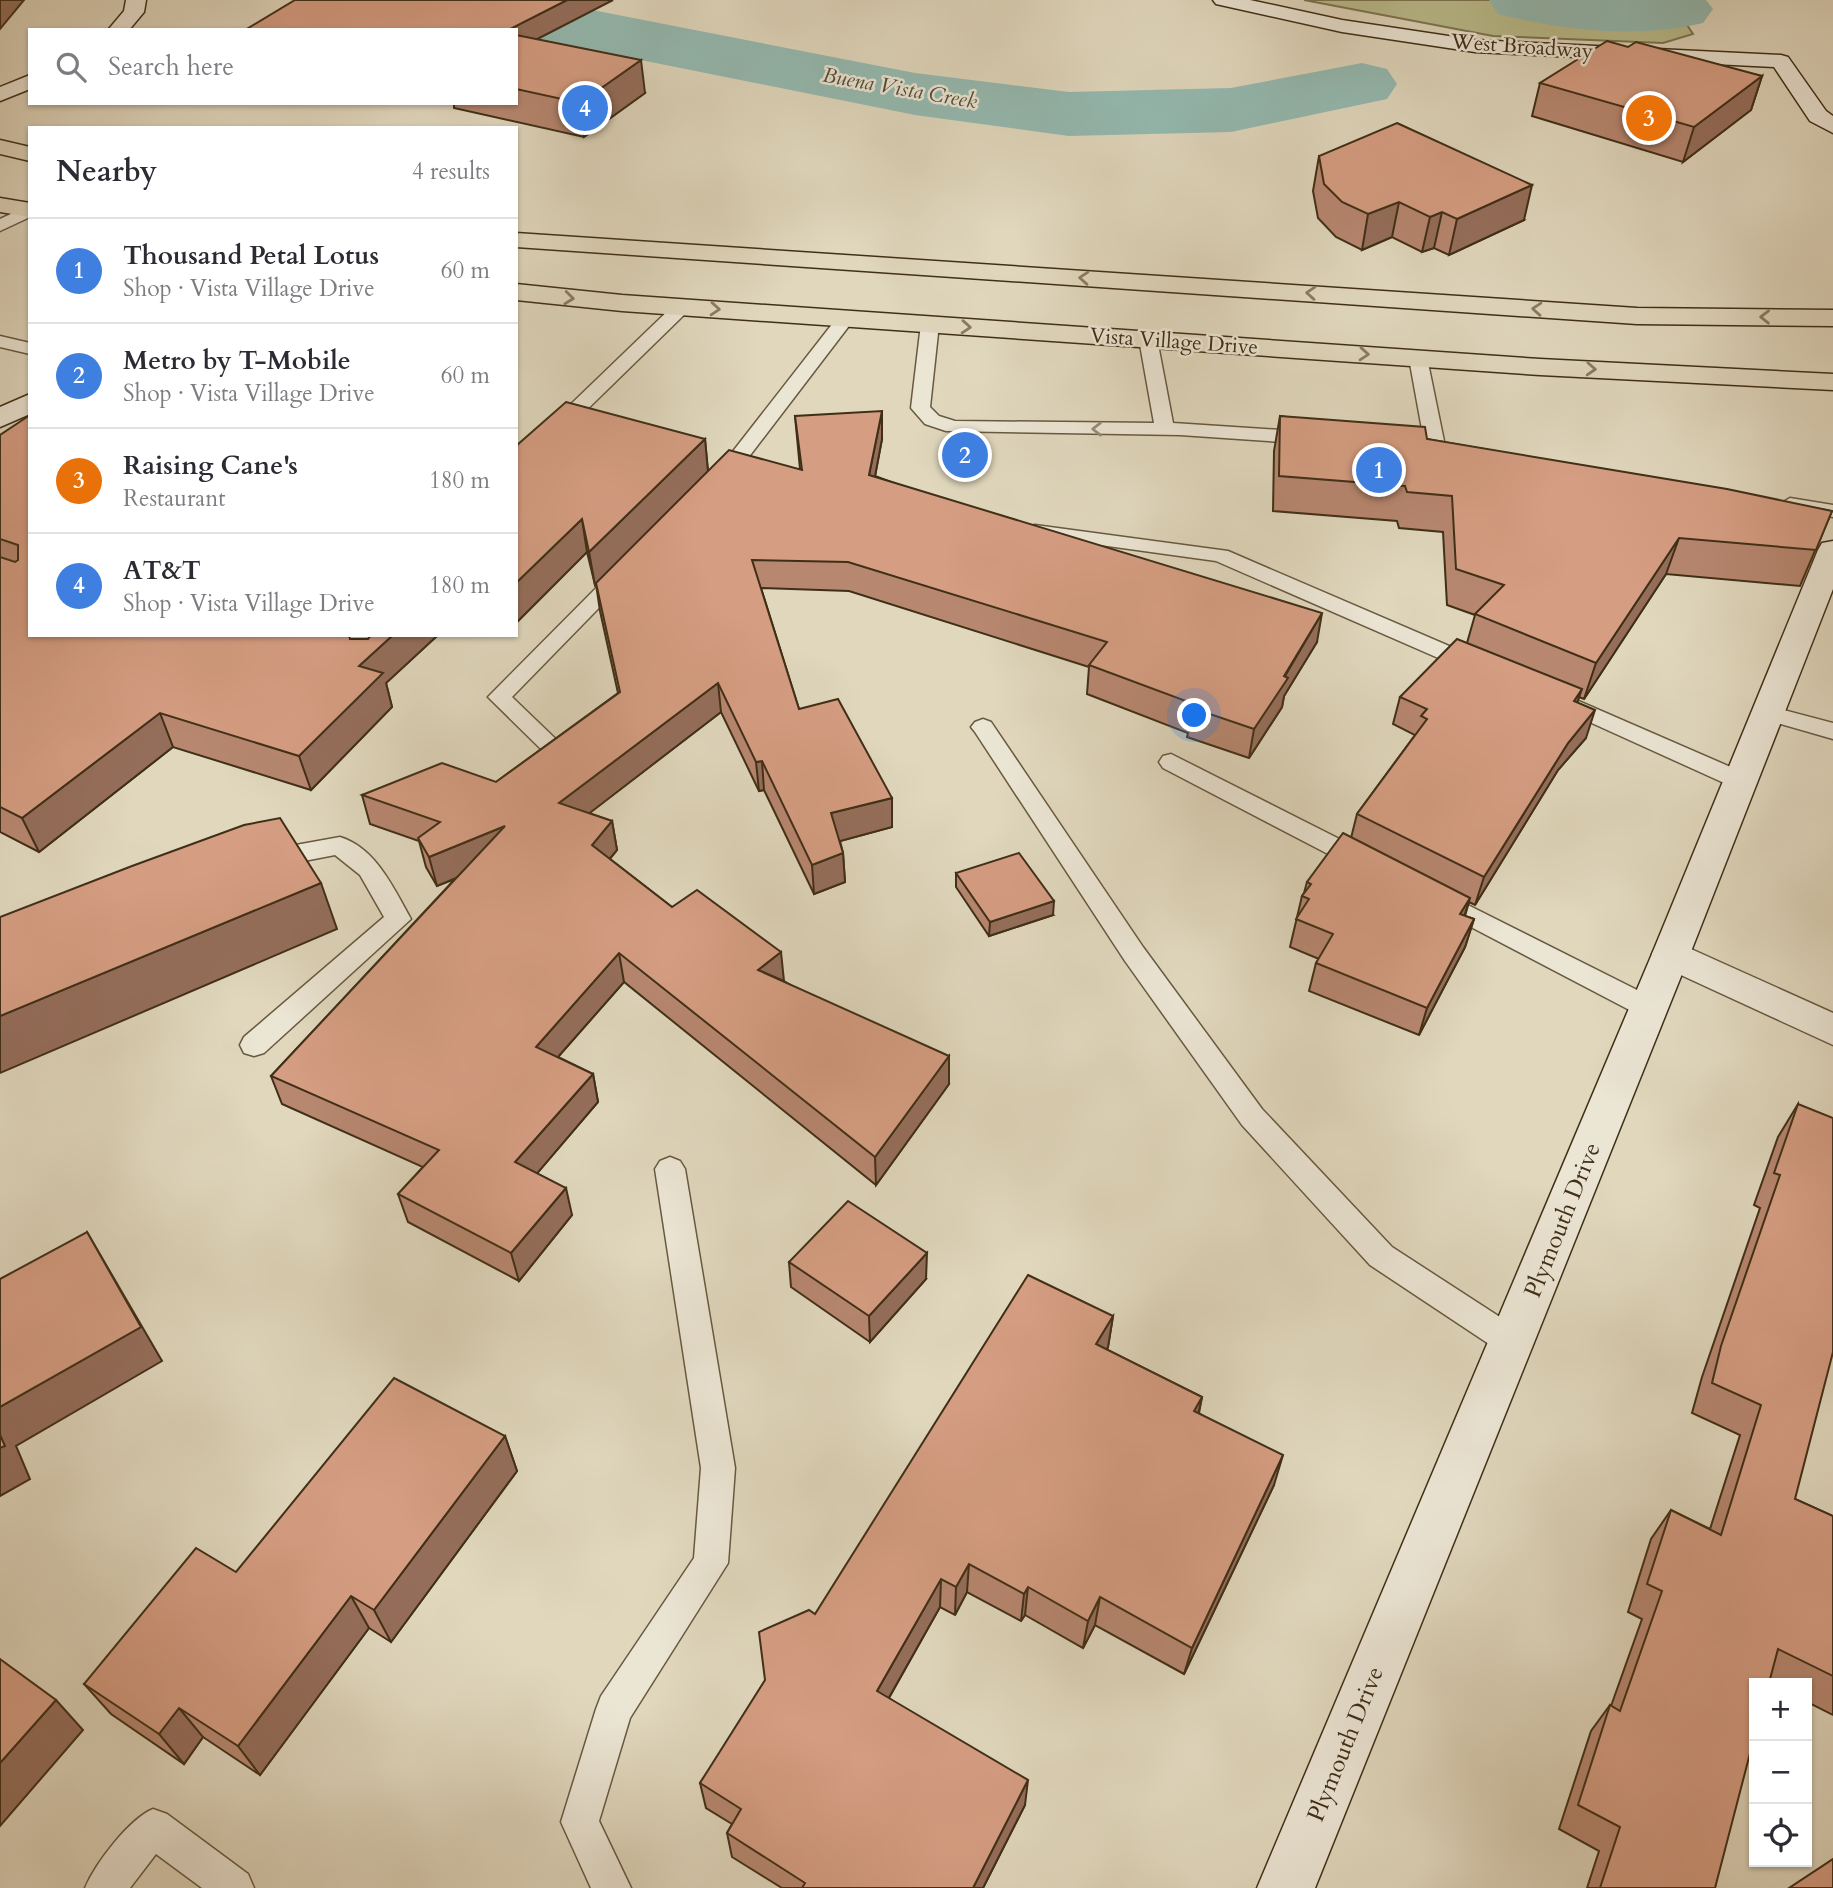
<!DOCTYPE html>
<meta charset="utf-8">
<style>
:root{--surface:#fff;--page:#f2f2f3;--text:#2b2b33;--muted:#7c7c81;--line:#e1e1e2;--accent:#1a73e8}
body{margin:0;font-family:Cardo,serif;background:var(--page);color:var(--text)}
.controls{position:absolute;right:21px;bottom:21px;display:grid;overflow:hidden;border-radius:0px;box-shadow:0 2px 5px #0004}
.controls button{width:63px;height:63px;display:grid;place-items:center;padding:0;border:0;border-bottom:2px solid var(--line);background:var(--surface);color:var(--text);font:35px sans-serif}
.you{position:absolute;left:1195px;top:716px;width:24px;height:24px;margin:-18px;border:5px solid #fff;border-radius:50%;background:#1a73e8;box-shadow:0 0 0 10px #1a73e833}
.badge{display:grid;place-items:center;width:46px;height:46px;border-radius:50%;background:var(--accent);color:#fff;font-size:23px;font-weight:700}
.pin{position:absolute;translate:-50% -50%;border:4px solid #fff;box-shadow:0 2px 7px #0006}
.list{margin:0;padding:0;list-style:none}
h2{display:flex;justify-content:space-between;align-items:center;height:91px;margin:0;padding:0 28px;font-size:30px}
h2 small{font-size:23px;font-weight:400;color:var(--muted)}
.list li{display:grid;grid-template-columns:46px 1fr auto;gap:21px;align-items:center;box-sizing:border-box;height:105px;padding:0 28px;border-top:2px solid var(--line)}
.list b{display:block;font-size:26px;white-space:nowrap}
.list p{margin:0;font-size:23px;white-space:nowrap;color:var(--muted)}
.list em{font-size:23px;font-style:normal;color:var(--muted)}
.icon{flex:none;width:38px;height:38px;fill:none;stroke:currentColor;stroke-width:2;stroke-linecap:round;stroke-linejoin:round}
.map{position:relative;flex:none;width:1833px;height:1888px;overflow:hidden}
.search{position:absolute;background:var(--surface);box-shadow:0 2px 5px #0004;left:28px;top:28px;width:490px;height:77px;display:flex;align-items:center;gap:18px;box-sizing:border-box;padding:0 24px;border-radius:0px;color:var(--muted);font-size:26px}
.panel{position:absolute;background:var(--surface);box-shadow:0 2px 5px #0004;left:28px;top:126px;width:490px;height:511px;border-radius:0px}
.map>svg:first-child{display:block}
</style>
<div class="map">
<svg width="1833" height="1888" viewBox="0 0 1833 1888">
<rect width="100%" height="100%" fill="#e0d7bd"/>
<filter id="stains"><feTurbulence type="fractalNoise" baseFrequency=".00286" numOctaves="4"/><feColorMatrix values="0 0 0 0 .2 0 0 0 0 .09 0 0 0 0 .02 0 0 0 .5 -.17"/></filter>
<radialGradient id="worn" r=".72"><stop offset=".6" stop-color="#630" stop-opacity="0"/><stop offset="1" stop-color="#630" stop-opacity=".3"/></radialGradient>
<path fill="#babc8c" stroke="#7d7652" stroke-width="2" d="M1304,0H1670L1693,34L1663,43L1493,36Z"/>
<g fill="none" stroke-linecap="round" stroke-linejoin="round">
<g fill="#94bab1" fill-rule="evenodd">
<path d="M409,0H541L915,73L1069,92L1231,88L1362,63L1387,69L1397,84L1387,99L1231,132L1069,136L915,115L516,35V30C483,30 451,22 418,14Z"/>
<path d="M1489,0H1706L1713,9L1703,23C1637,39 1563,30 1498,14Z"/>
</g>
<g stroke="#685940" stroke-width="3">
<g id="lane">
<path d="M30,205V217L0,231V219Z"/>
<path d="M682,302L688,303L691,307L688,311L523,472L516,474V457L676,303Z"/>
<path d="M846,313L855,318L748,458L724,481H710L707,477L710,473L734,450L840,314Z"/>
<path d="M930,319L939,324L930,407L939,416L955,421L1154,423L1139,339L1148,334L1157,339L1173,423L1312,432L1322,438L1312,444L1180,435L946,431L925,424L911,408L921,324Z"/>
<path d="M0,336L30,343V354L0,347Z"/>
<path d="M1418,353L1427,358L1445,446L1435,452L1425,446L1409,358Z"/>
<path d="M1790,498L1833,505V517L1783,508L1780,504Z"/>
<path d="M1035,525L1228,551L1484,661L1487,666L1484,671H1468L1216,561L1028,535L1025,531L1028,527Z"/>
<path d="M623,566L634,572L630,576L512,697L563,746L559,751H543L488,697L616,568Z"/>
<path d="M1560,693L1749,775L1753,781L1749,787H1733L1552,705L1549,700L1552,695Z"/>
<path d="M1768,706L1833,723V739L1760,718L1756,713L1760,708Z"/>
<path d="M983,719L991,722L1143,947L1262,1109L1392,1247L1523,1332L1528,1342L1523,1352L1512,1356L1501,1352L1370,1265L1242,1125L1125,961L975,732L971,727L975,722Z"/>
<path d="M1171,754L1373,856L1377,862L1373,868L1364,871L1355,868L1163,768L1159,762L1163,756Z"/>
<path d="M340,837C376,848 394,889 411,919L264,1053L254,1056L244,1053L240,1045L244,1037L384,917L360,875L335,855L268,868L259,865L255,859L259,853L268,850Z"/>
<path d="M1436,889L1659,1001L1663,1008L1659,1015L1649,1018L1639,1015L1427,904L1423,898L1427,892Z"/>
<path d="M670,1157L680,1161L685,1169L735,1468L728,1563L630,1718L599,1821L631,1888H591L561,1822L596,1709L601,1696L694,1558L701,1468L655,1169L660,1161Z"/>
<path d="M153,1809L167,1814L248,1874L254,1888H202L156,1854L130,1888H85C95,1864 129,1819 153,1809Z"/>
</g>
</g>
<g stroke="#685940" stroke-width="3">
<path id="street" d="M1671,940L1833,1013V1045L1657,964L1652,954L1657,944Z"/>
</g>
<g stroke="#402f17" stroke-width="3">
<g id="secondary">
<path d="M126,0H146L144,12L129,30H108L124,11Z"/>
<path d="M1213,0H1250L1342,20L1475,40L1781,55L1788,57L1826,111L1833,116V133L1810,121L1774,67L1475,52L1342,32L1216,4Z"/>
<path d="M30,75V89L0,101V87Z"/>
<path d="M30,394V414L0,427V407Z"/>
<path d="M1833,541V589L1690,954L1315,1888H1257L1652,954L1818,550L1822,543Z"/>
</g>
</g>
<g stroke="#402f17" stroke-width="3">
<g id="primary">
<path d="M0,140L30,147V161L0,154Z"/>
<path d="M0,198L30,203V217L0,212Z"/>
<path d="M516,233L1637,308L1833,310V326L1637,324L516,247Z"/>
<path d="M516,284L622,295L1540,359L1833,374V390L1540,375L622,311L516,300Z"/>
</g>
</g>
<use href="#lane" fill="#ebe5d4" fill-rule="evenodd"/>
<use href="#street" fill="#ebe5d4" fill-rule="evenodd"/>
<use href="#secondary" fill="#ebe5d4" fill-rule="evenodd"/>
<use href="#primary" fill="#e0d7bd" fill-rule="evenodd"/>
</g>
<g fill="#b78770" stroke="#402f17" stroke-width="2">
<path d="M516,30L537,39L645,93L584,137L454,108V103H516Z"/>
<path d="M1628,47L1762,76L1751,110L1683,162L1532,116L1540,83Z"/>
<path d="M1319,156L1524,220L1449,255L1434,248L1422,252L1392,237L1362,250L1336,237L1318,218L1313,191Z"/>
<path d="M795,416L882,439L875,476L1317,642L1284,696L1282,707L1249,758L1187,737L1188,733L1087,694L1089,667L849,591L761,588L799,709L892,798V827L840,841L843,853L845,882L814,894L764,790L759,791L721,712L589,813L612,821L617,850L610,859L672,907L784,981L949,1084L876,1185L624,982L558,1057L593,1074L598,1102L537,1173L572,1215L519,1281L408,1222L398,1194L423,1167L282,1104L271,1076L455,879L437,886L426,867L419,841L370,824L362,795L496,782L618,693L600,611L596,584L595,585L587,552L516,623V446L705,439L708,471L800,469Z"/>
<path d="M1280,416L1427,439L1832,511L1800,586L1666,574L1584,699L1579,697L1577,703L1586,738L1558,770L1475,905L1469,902L1465,916L1474,919L1465,947L1419,1035L1309,991L1316,963L1319,959L1290,947L1302,896L1304,893L1307,882L1351,838L1357,814L1415,735L1393,724L1400,697L1467,643L1475,615L1447,605L1443,532L1399,528L1397,521L1273,511L1274,451Z"/>
<path d="M0,435L350,639H368L371,635H438L386,683L392,707L311,790L173,747L39,852L0,832Z"/>
<path d="M956,873L1053,915L989,936L956,887Z"/>
<path d="M1798,1104L1795,1499L1833,1516V1715L1807,1702V1683H1754L1715,1888H1587L1599,1851L1559,1829L1591,1731L1610,1705L1611,1706L1642,1619L1628,1612L1651,1539L1671,1510L1710,1529L1740,1435L1692,1413L1702,1377L1760,1208L1754,1205L1778,1137Z"/>
<path d="M789,1262L926,1279L870,1342L791,1287Z"/>
<path d="M1113,1316L1108,1347L1107,1350L1202,1397L1199,1413L1274,1485L1184,1674L1095,1625L1083,1648L1025,1615L1021,1621L967,1592L955,1615L940,1607L889,1698L1025,1805L983,1888H782L732,1857L727,1833L732,1824L706,1808L700,1783L815,1614Z"/>
<path d="M505,1436L517,1471L391,1642L369,1628L260,1775L203,1737L184,1764L111,1714L84,1684L236,1572Z"/>
</g>
<g fill="#956e5b" stroke="#402f17" stroke-width="2">
<path d="M0,0H24L0,29Z"/>
<path d="M567,0H613L516,50V30H508Z"/>
<path d="M641,60L645,93L584,137L580,103Z"/>
<path d="M1762,76L1751,110L1683,162L1694,127Z"/>
<path d="M1532,185L1524,220L1449,255L1457,219Z"/>
<path d="M1399,202L1392,237L1362,250L1368,214Z"/>
<path d="M1442,212L1434,248L1422,252L1430,217Z"/>
<path d="M882,411V439L870,503L869,475Z"/>
<path d="M705,439L708,472L595,585L589,552Z"/>
<path d="M582,519L587,552L516,623V583Z"/>
<path d="M1679,538L1666,574L1584,699L1596,663Z"/>
<path d="M1322,613L1317,642L1284,696L1282,707L1249,758L1254,729Z"/>
<path d="M393,635H438L386,683L392,707L311,790L299,756L359,666Z"/>
<path d="M718,683L721,712L565,832L559,803Z"/>
<path d="M1582,689L1572,717L1574,701Z"/>
<path d="M1595,710L1586,738L1558,770L1475,905L1484,877L1568,743Z"/>
<path d="M160,713L173,747L39,852L22,818Z"/>
<path d="M762,761L764,790L759,791L756,762Z"/>
<path d="M892,798V827L833,843L831,813Z"/>
<path d="M612,821L617,850L597,874L592,845Z"/>
<path d="M505,826L511,855L437,886L429,857Z"/>
<path d="M843,853L845,882L814,894L812,865Z"/>
<path d="M321,883L337,929L0,1073V1016Z"/>
<path d="M1470,898L1461,926L1460,914Z"/>
<path d="M1054,901L1053,915L989,936L990,922Z"/>
<path d="M1474,919L1465,947L1419,1035L1427,1008Z"/>
<path d="M781,952L784,981L758,970Z"/>
<path d="M619,953L624,982L542,1075L536,1047Z"/>
<path d="M949,1056V1084L876,1185L875,1157Z"/>
<path d="M593,1074L598,1102L523,1190L515,1162Z"/>
<path d="M566,1188L572,1215L519,1281L511,1253Z"/>
<path d="M87,1232L162,1361L16,1446L30,1479L0,1496V1407Z"/>
<path d="M927,1253L926,1279L870,1342L869,1316Z"/>
<path d="M1113,1316L1108,1347L1092,1375L1096,1344Z"/>
<path d="M1202,1397L1195,1428L1194,1411Z"/>
<path d="M505,1436L517,1471L391,1642L374,1610Z"/>
<path d="M1283,1455L1274,1485L1184,1674L1192,1648Z"/>
<path d="M969,1564L967,1592L955,1615L956,1587Z"/>
<path d="M941,1579L940,1607L878,1717L877,1691Z"/>
<path d="M1028,1587L1025,1615L1021,1621L1024,1594Z"/>
<path d="M351,1596L369,1628L260,1775L238,1746Z"/>
<path d="M1100,1597L1095,1625L1083,1648L1088,1621Z"/>
<path d="M56,1700L83,1730L0,1826V1763Z"/>
<path d="M179,1708L203,1737L184,1764L159,1734Z"/>
<path d="M1028,1780L1025,1805L983,1888H973Z"/>
</g>
<g fill="#d59d82" stroke="#402f17" stroke-width="2">
<path d="M295,0H567L508,30H245Z"/>
<path d="M516,35L641,60L580,103L516,89Z"/>
<path d="M1607,41L1628,47L1636,42L1762,76L1694,127L1540,83Z"/>
<path d="M1397,123L1532,185L1457,219L1442,212L1430,217L1399,202L1368,214L1342,202L1324,184L1319,156Z"/>
<path d="M566,402L705,439L589,552L582,519L516,583V446Z"/>
<path d="M882,411L869,475L1322,613L1284,676L1288,678L1254,729L1192,708L1194,704L1089,665L1107,642L848,562L752,560L799,709L838,699L892,798L831,813L843,853L812,865L762,761L756,762L718,683L559,803L612,821L592,845L672,907L697,890L781,952L758,970L949,1056L875,1157L619,953L536,1047L593,1074L515,1162L566,1188L511,1253L398,1194L439,1150L271,1076L505,826L429,857L418,838L440,822L362,795L442,763L496,782L620,692L596,583L729,450L802,470L795,416Z"/>
<path d="M30,415V635H349L350,639H368L371,635H393L359,666L383,673L299,756L160,713L22,818L0,807V557L15,562L18,560V545L0,539V435Z"/>
<path d="M1280,416L1425,427L1427,439L1727,489L1832,511L1816,550L1679,538L1596,663L1475,614L1504,585L1456,569L1452,496L1407,492L1405,486L1279,476Z"/>
<path d="M1457,639L1582,689L1574,701L1595,710L1568,743L1484,877L1357,814L1427,719L1421,716L1427,709L1400,697Z"/>
<path d="M280,818L321,883L0,1016V917L132,866L244,825Z"/>
<path d="M1343,833L1470,898L1460,914L1474,919L1427,1008L1316,963L1333,934L1296,919L1309,899L1302,896L1311,884L1307,882Z"/>
<path d="M1019,853L1054,901L990,922L956,873Z"/>
<path d="M1798,1104L1833,1118V1352L1795,1499L1833,1516V1676L1778,1649L1769,1683H1754V1688L1753,1687L1754,1688V1738L1715,1888H1600L1620,1827L1578,1805L1610,1705L1620,1711L1662,1591L1647,1584L1671,1510L1721,1535L1761,1405L1712,1383L1721,1346L1780,1175L1774,1173Z"/>
<path d="M848,1201L927,1253L869,1316L789,1262Z"/>
<path d="M87,1232L141,1327L0,1407V1279Z"/>
<path d="M1028,1275L1113,1316L1096,1344L1202,1397L1194,1411L1283,1455L1192,1648L1100,1597L1088,1621L1028,1587L1024,1594L969,1564L956,1587L941,1579L877,1691L1028,1780L973,1888H802L805,1883L727,1833L741,1809L700,1783L765,1680L759,1632L809,1610L815,1614Z"/>
<path d="M394,1378L505,1436L374,1610L351,1596L238,1746L179,1708L159,1734L84,1684L196,1548L236,1572Z"/>
<path d="M0,1435L5,1446L0,1448Z"/>
<path d="M0,1659L56,1700L0,1763Z"/>
<path d="M1833,1859V1888H1789Z"/>
</g>
<defs><path id="oneway-chevron" d="M-2-3.5L2.5 0L-2 3.5" fill="none" stroke-width="1.6" stroke-linecap="round" stroke-linejoin="round" transform="scale(1.75)"/></defs>
<g stroke="#887b62">
<use href="#oneway-chevron" transform="translate(1084 278) rotate(-176)"/>
<use href="#oneway-chevron" transform="translate(1311 293) rotate(-176)"/>
<use href="#oneway-chevron" transform="translate(569 298) rotate(6)"/>
<use href="#oneway-chevron" transform="translate(715 309) rotate(4)"/>
<use href="#oneway-chevron" transform="translate(1537 309) rotate(-176)"/>
<use href="#oneway-chevron" transform="translate(1765 317) rotate(-179)"/>
<use href="#oneway-chevron" transform="translate(966 327) rotate(4)"/>
<use href="#oneway-chevron" transform="translate(1364 354) rotate(4)"/>
<use href="#oneway-chevron" transform="translate(1591 369) rotate(3)"/>
</g>
<use stroke="#968a76" href="#oneway-chevron" transform="translate(1097 429) rotate(180)"/>
<g text-anchor="middle" stroke-width="5" stroke-linejoin="round" paint-order="stroke">
<g font-size="21" fill="#402f17" stroke="#ebe5d4">
<text transform="translate(1522 46) rotate(4)" y="7">West Broadway</text>
<text transform="translate(1174 341) rotate(4)" y="7">Vista Village Drive</text>
</g>
<g font-size="21" font-style="italic" fill="#514b36" stroke="#ebe5d4">
<text transform="translate(900 88) rotate(10)" y="7">Buena Vista Creek</text>
</g>
<g font-size="24" fill="#402f17" stroke="#ebe5d4">
<text transform="translate(1562 1220) rotate(-68)" y="8">Plymouth Drive</text>
<text transform="translate(1345 1744) rotate(-68)" y="8">Plymouth Drive</text>
</g>
</g>
<rect width="100%" height="100%" filter="url(#stains)"/>
<rect width="100%" height="100%" fill="url(#worn)"/>
</svg>
<div class="controls">
<button>+</button>
<button>−</button>
<button><svg class="icon" aria-label="locate" viewBox="0 0 24 24"><circle cx="12" cy="12" r="6"/><path d="M12 2v4M12 18v4M2 12h4M18 12h4"/></svg></button>
</div>
<div class="you"></div>
<div class="pin badge" style="left:1379px;top:470px;background:#3f7fe0">1</div>
<div class="pin badge" style="left:965px;top:455px;background:#3f7fe0">2</div>
<div class="pin badge" style="left:1649px;top:118px;background:#e8710a">3</div>
<div class="pin badge" style="left:585px;top:108px;background:#3f7fe0">4</div>
<div class="search"><svg class="icon" aria-label="search" viewBox="0 0 24 24"><circle cx="10" cy="10" r="6"/><path d="M15 15l6 6"/></svg>Search here</div>
<section class="panel">
<h2>Nearby<small>4 results</small></h2>
<ul class="list">
<li><span class="badge" style="background:#3f7fe0">1</span><div><b>Thousand Petal Lotus</b><p>Shop · Vista Village Drive</p></div><em>60 m</em></li>
<li><span class="badge" style="background:#3f7fe0">2</span><div><b>Metro by T-Mobile</b><p>Shop · Vista Village Drive</p></div><em>60 m</em></li>
<li><span class="badge" style="background:#e8710a">3</span><div><b>Raising Cane's</b><p>Restaurant</p></div><em>180 m</em></li>
<li><span class="badge" style="background:#3f7fe0">4</span><div><b>AT&amp;T</b><p>Shop · Vista Village Drive</p></div><em>180 m</em></li>
</ul>
</section>
</div>
